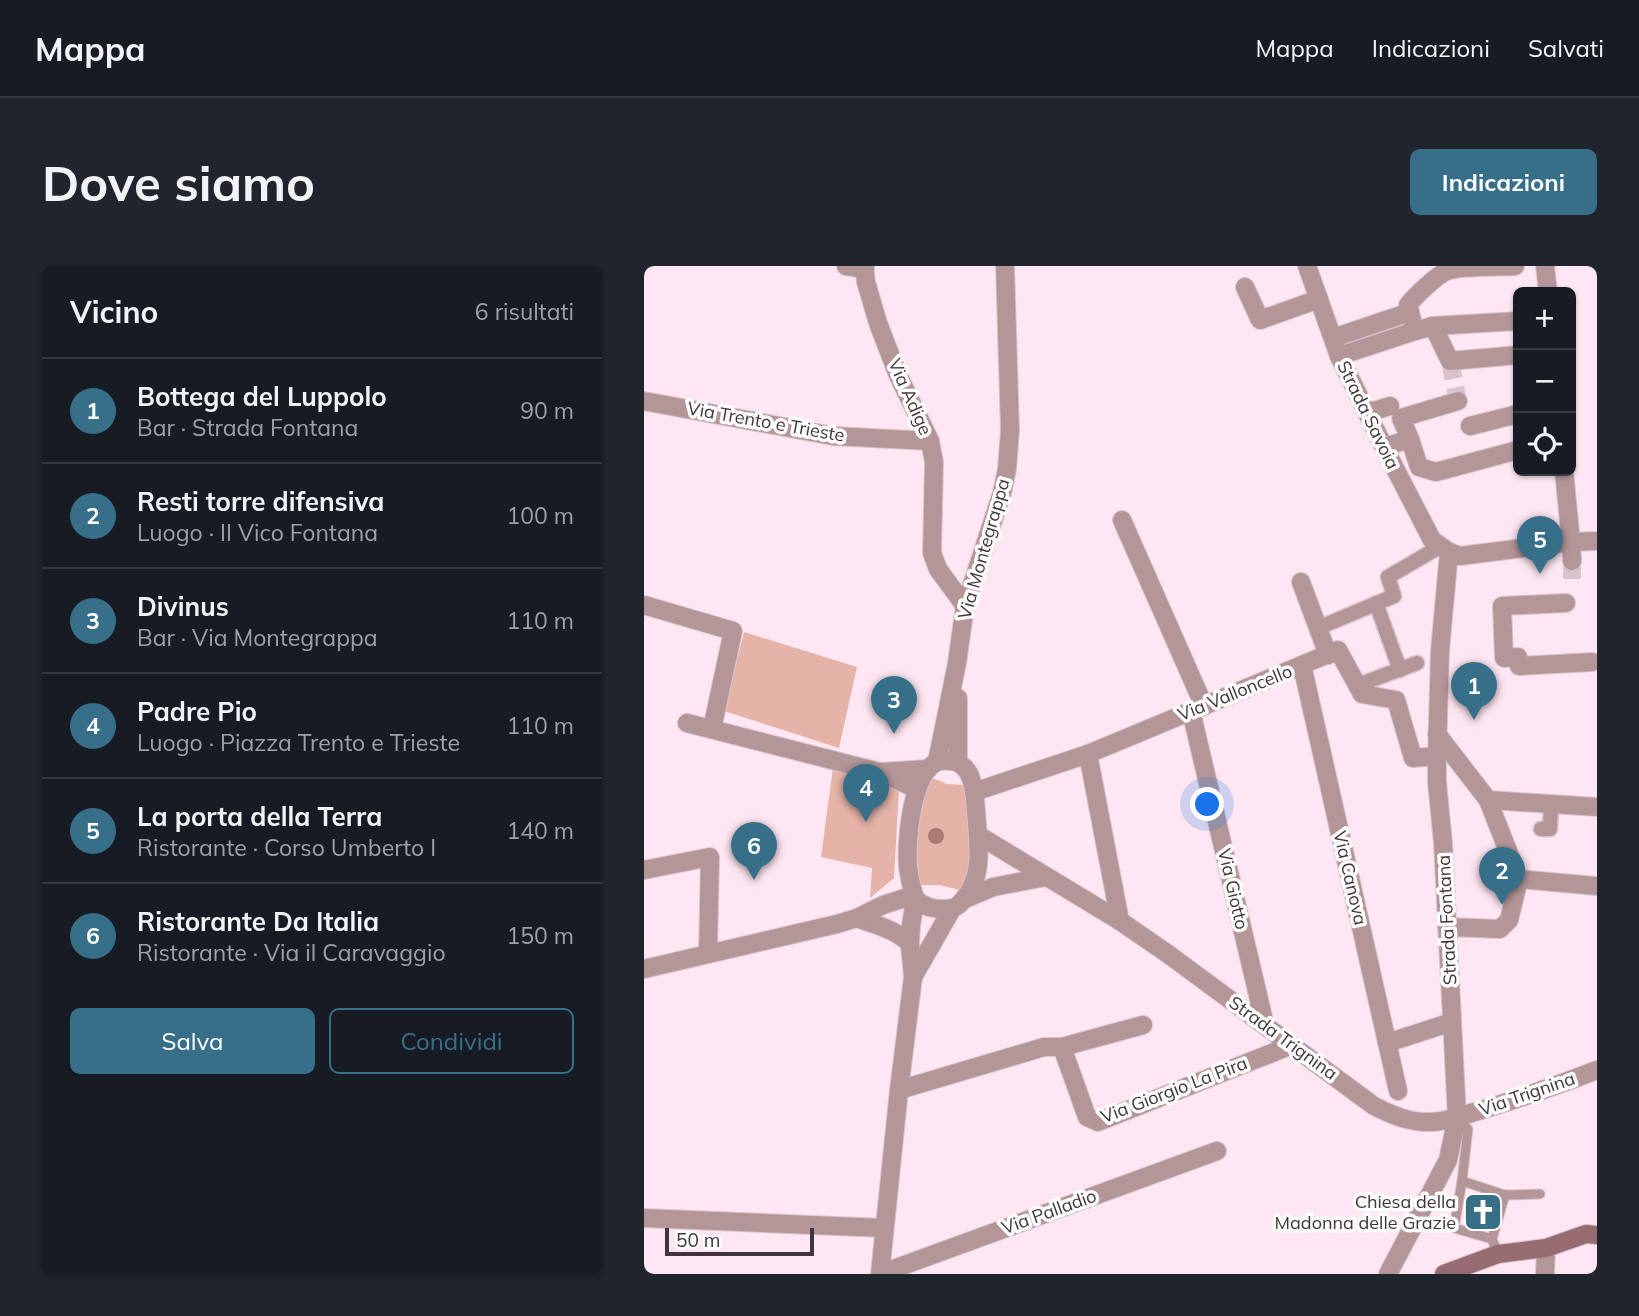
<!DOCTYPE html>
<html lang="it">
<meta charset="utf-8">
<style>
:root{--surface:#171b24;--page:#20242c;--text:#f1f3f6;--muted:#9ea1a6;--line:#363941;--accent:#376f89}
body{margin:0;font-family:Mulish,sans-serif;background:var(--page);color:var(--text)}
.controls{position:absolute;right:21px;top:21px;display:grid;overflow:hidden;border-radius:10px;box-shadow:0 2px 5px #0004}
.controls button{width:63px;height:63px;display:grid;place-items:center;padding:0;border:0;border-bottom:2px solid var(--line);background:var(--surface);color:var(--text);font:35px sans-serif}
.scale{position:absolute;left:21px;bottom:18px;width:149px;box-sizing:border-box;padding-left:7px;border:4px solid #40353a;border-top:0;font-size:19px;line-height:24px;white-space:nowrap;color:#40353a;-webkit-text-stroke:5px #fcfcfc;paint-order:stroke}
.you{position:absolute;left:564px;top:539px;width:24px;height:24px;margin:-18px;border:5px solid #fff;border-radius:50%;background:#1a73e8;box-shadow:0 0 0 10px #1a73e833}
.badge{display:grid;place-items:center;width:46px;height:46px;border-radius:50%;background:var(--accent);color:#fff;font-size:23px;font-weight:700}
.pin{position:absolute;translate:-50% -58px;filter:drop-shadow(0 2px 4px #0008)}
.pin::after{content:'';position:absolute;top:37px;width:24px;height:21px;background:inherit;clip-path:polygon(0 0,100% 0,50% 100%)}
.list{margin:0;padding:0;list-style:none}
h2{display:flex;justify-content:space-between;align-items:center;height:91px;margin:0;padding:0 28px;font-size:30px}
h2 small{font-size:23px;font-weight:400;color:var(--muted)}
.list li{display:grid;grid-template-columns:46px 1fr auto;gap:21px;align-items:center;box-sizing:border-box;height:105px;padding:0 28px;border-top:2px solid var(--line)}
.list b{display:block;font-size:26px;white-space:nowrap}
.list p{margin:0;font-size:23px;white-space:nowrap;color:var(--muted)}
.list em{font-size:23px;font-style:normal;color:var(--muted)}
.actions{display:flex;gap:14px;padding:21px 28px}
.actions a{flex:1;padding:16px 0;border:2px solid var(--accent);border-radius:10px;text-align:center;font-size:24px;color:var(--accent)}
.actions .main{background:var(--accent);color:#fff}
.icon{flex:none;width:38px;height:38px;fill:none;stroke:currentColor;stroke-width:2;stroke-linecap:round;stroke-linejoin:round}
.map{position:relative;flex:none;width:953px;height:1008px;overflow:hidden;border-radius:10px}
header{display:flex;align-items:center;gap:42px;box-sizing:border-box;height:98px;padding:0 35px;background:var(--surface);border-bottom:2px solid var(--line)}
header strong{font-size:33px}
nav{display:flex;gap:38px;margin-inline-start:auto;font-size:24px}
.intro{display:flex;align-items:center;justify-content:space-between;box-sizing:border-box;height:168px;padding:0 42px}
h1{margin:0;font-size:49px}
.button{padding:18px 32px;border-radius:10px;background:var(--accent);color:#fff;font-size:24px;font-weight:700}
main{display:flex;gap:42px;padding:0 42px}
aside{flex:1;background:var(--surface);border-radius:10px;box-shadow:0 2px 5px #0004}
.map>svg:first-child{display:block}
</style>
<header>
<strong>Mappa</strong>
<nav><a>Mappa</a><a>Indicazioni</a><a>Salvati</a></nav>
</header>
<div class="intro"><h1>Dove siamo</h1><a class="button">Indicazioni</a></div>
<main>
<aside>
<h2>Vicino<small>6 risultati</small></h2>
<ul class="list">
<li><span class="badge">1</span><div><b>Bottega del Luppolo</b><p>Bar · Strada Fontana</p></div><em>90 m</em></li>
<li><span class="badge">2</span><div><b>Resti torre difensiva</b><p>Luogo · II Vico Fontana</p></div><em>100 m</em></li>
<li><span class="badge">3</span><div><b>Divinus</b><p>Bar · Via Montegrappa</p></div><em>110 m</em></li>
<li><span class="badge">4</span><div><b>Padre Pio</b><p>Luogo · Piazza Trento e Trieste</p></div><em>110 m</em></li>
<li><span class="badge">5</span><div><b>La porta della Terra</b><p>Ristorante · Corso Umberto I</p></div><em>140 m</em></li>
<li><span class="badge">6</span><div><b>Ristorante Da Italia</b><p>Ristorante · Via il Caravaggio</p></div><em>150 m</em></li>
</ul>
<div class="actions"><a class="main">Salva</a><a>Condividi</a></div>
</aside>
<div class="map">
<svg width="953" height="1008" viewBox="0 0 953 1008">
<rect width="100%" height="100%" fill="#fee7f2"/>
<g fill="#e5b3a8">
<path d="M100,366L213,401L195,482L80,445Z"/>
<path d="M189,502L255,523L250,612L226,632L228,602L177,591Z"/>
<path d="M288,512L303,518L320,519C323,542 331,594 322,615C321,618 318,621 316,624L295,619H274C267,587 273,541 288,512Z"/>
</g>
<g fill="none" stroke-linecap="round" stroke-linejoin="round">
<g stroke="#d8c3cd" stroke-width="18" stroke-dasharray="18 9" stroke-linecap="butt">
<path d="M806,95L814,135"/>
<path d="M928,295V320"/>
</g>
<g stroke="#d8c3cd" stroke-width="11">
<g id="service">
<path d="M814,852L824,863L818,915L861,929L896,928"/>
<path d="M818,915L810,962L848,973"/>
<path d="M854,988L848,973L861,929"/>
</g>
</g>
<g stroke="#d8c3cd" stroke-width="17">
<g id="pedestrian">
<path d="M732,337L756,404"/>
<path d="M674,362L750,330L744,311L797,280"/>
<path d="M714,419L773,397"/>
<path d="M897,563H906L907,538"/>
</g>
</g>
<g stroke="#d8c3cd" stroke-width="20">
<g id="minor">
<path d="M202,0L221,3"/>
<path d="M220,0L222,16L234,57L254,109L286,175L290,196L288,287L294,303L321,340"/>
<path d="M663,0L695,90L740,181L788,274L805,286L816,290L927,276L953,275"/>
<path d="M901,0L904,26"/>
<path d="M601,21L616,54L675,33"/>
<path d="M789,60L806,95L874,89"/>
<path d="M771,65L764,39C771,30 793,9 803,5C815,0 856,1 871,0"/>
<path d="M689,72L766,46"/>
<path d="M695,90L771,65L789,60L874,55"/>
<path d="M0,135L189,170L286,175"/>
<path d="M723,147L746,140"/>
<path d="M826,160L874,148"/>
<path d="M766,173L757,152L814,135"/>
<path d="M740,181L766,173L775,201L792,206L874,184"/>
<path d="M920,205L927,276L928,295"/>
<path d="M478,254L560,440"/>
<path d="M657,316L684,389"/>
<path d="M922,337L858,340L860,392L874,391L875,400L948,396"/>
<path d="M0,339L89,365L68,463"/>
<path d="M658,399L754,825"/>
<path d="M314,432V495"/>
<path d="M547,445L621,759"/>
<path d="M43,457L235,506L273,523"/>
<path d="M793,468L844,534L875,613L953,620"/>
<path d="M444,488L476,655"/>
<path d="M293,496L313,397L321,340L358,227L363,203L366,164L361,0"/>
<path d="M238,506L284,503"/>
<path d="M330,526L444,488L694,384L718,428L752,434L769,492L793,490"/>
<path d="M844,534L953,541"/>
<path d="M0,604L66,591L64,688"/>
<path d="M213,652C231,659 252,663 266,678"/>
<path d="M803,661L856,663L865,654L875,613"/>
<path d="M0,703L193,658L213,652L239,639L270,629"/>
<path d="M743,777L808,756"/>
<path d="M418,781L499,759"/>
<path d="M255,824L400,781H418L443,851L454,856L648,779"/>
<path d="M0,952L240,962"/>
<path d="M236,1008L573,885"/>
<path d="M744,1008L804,894L813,851L799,577L793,516V490L796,385L805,286"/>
<path d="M901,1008L902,982"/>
</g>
</g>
<g stroke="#d8c3cd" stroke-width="20">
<g id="tertiary">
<path d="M309,495C318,497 325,505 327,513C331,523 331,535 332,545C334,575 341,610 319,634C314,641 309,643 301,643C288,643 281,641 271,633C268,622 265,612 264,600C262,576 267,508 293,496C297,494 305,495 309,495Z"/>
<path d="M334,569L476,655L524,688L730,840C748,849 766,857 787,856C803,856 819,849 834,845C875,833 914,819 953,804"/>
<path d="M321,633L349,621L402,611"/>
<path d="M269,711L308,643"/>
<path d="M236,1008L255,824L269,711L266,678L267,660L271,633"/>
</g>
</g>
<g stroke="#d8c3cd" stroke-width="20">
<path id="secondary" d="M800,1008L854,988L902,982L942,968L953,969"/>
</g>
<use href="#service" stroke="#b49699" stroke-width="9"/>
<use href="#pedestrian" stroke="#b49699" stroke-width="14"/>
<use href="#minor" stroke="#b49699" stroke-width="18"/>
<use href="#tertiary" stroke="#b49699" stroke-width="18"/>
<use href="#secondary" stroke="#966b71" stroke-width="18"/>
</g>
<circle fill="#ad7975" cx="292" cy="570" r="8"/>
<defs>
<g id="church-square" transform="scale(2.0125)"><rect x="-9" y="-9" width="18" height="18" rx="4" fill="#376f89" stroke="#fcfcfc"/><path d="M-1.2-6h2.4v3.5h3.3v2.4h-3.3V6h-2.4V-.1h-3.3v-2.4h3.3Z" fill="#fff"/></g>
</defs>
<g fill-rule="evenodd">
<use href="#church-square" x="839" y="946"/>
</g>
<g text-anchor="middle" stroke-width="7" stroke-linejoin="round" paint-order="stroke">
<g font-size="18" fill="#40353a" stroke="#fcfcfc">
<text transform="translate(266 131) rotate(66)" y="6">Via Adige</text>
<text transform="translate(724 149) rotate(64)" y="6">Strada Savoia</text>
<text transform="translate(122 156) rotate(10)" y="6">Via Trento e Trieste</text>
<text transform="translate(340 283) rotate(-74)" y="6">Via Montegrappa</text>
<text transform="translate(591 427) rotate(-22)" y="6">Via Valloncello</text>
<text transform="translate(706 612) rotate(77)" y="6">Via Canova</text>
<text transform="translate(589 623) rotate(77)" y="6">Via Giotto</text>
<text transform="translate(803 654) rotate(-93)" y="6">Strada Fontana</text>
<text transform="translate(639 772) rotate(36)" y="6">Strada Trignina</text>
<text transform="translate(530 824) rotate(-21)" y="6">Via Giorgio La Pira</text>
<text transform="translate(883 828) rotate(-19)" y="6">Via Trignina</text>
<text transform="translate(405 946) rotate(-20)" y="6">Via Palladio</text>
</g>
<g font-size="18" fill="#40353a" stroke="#fcfcfc" text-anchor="end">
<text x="812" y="942">Chiesa della<tspan x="812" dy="21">Madonna delle Grazie</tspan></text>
</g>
</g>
</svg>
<div class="controls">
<button>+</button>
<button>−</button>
<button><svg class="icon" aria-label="locate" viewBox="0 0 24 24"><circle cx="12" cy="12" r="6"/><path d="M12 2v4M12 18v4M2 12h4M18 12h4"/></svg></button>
</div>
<div class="scale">50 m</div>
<div class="you"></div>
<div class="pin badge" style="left:830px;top:454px">1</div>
<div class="pin badge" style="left:858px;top:639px">2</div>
<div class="pin badge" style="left:250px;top:468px">3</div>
<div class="pin badge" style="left:222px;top:556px">4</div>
<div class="pin badge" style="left:896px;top:308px">5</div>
<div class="pin badge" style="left:110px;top:614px">6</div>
</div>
</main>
